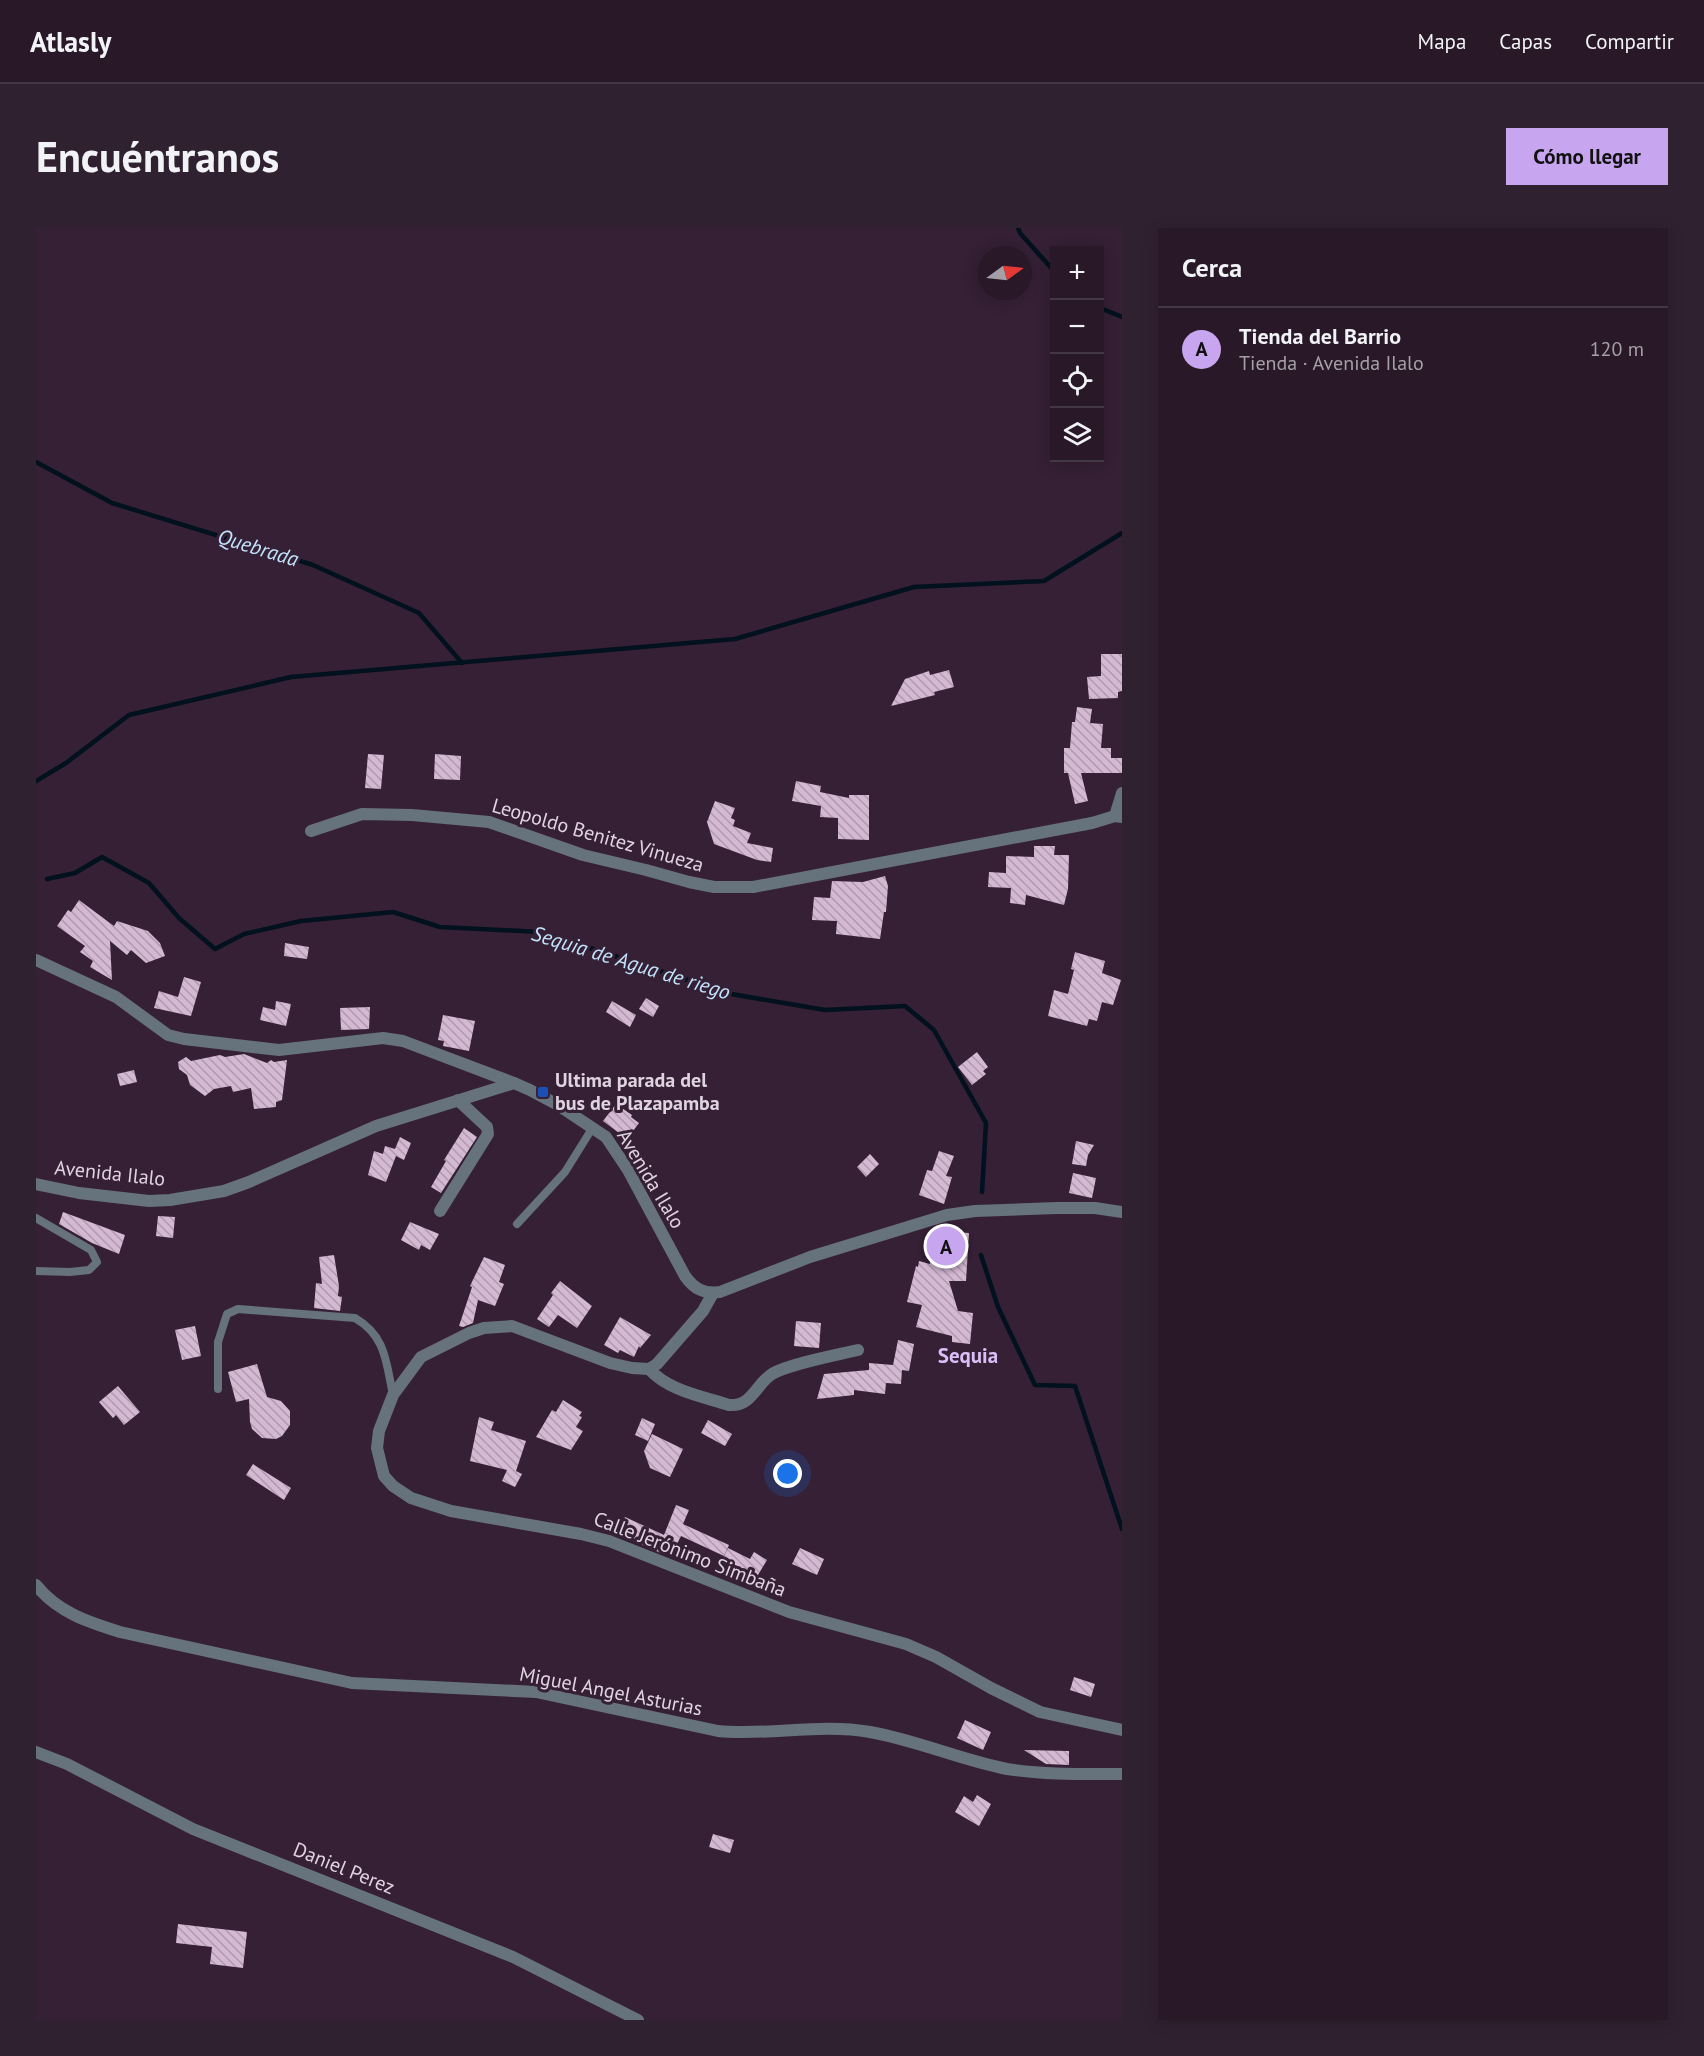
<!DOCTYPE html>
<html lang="es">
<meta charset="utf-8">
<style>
:root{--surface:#281828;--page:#302130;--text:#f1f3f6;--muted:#a5a0a8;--line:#443745;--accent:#c7a6ef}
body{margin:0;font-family:"PT Sans",sans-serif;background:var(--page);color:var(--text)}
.controls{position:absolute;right:18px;top:18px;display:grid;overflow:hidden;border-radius:0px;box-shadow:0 3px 15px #0003}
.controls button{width:54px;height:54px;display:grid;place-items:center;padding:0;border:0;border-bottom:2px solid var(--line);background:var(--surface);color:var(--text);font:30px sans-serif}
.compass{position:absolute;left:942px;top:18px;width:54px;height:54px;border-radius:50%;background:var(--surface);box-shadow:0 3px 15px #0003;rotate:75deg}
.you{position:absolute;left:752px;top:1246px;width:21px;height:21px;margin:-15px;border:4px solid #fff;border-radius:50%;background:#1a73e8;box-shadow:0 0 0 9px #1a73e833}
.badge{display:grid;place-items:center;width:39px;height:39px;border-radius:50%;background:var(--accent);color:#111;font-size:20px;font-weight:700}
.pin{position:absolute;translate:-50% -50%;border:3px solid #fff;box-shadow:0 2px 6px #0006}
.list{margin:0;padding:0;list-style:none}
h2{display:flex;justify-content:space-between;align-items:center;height:78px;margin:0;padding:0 24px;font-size:26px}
h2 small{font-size:20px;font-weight:400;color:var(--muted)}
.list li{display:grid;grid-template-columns:39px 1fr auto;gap:18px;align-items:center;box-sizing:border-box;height:84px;padding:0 24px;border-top:2px solid var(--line)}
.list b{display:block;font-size:22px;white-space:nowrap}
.list p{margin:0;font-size:20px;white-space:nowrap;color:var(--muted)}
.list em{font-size:20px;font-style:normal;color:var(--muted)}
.icon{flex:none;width:33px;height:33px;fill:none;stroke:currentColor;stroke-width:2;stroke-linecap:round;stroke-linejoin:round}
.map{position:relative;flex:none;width:1086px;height:1792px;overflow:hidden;border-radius:0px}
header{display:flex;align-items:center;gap:36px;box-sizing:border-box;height:84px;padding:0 30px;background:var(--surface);border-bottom:2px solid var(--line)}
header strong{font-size:28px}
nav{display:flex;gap:33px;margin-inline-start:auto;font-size:21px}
.intro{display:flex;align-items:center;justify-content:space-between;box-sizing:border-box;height:144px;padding:0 36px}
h1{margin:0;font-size:42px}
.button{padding:15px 27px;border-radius:0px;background:var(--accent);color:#111;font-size:21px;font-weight:700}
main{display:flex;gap:36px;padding:0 36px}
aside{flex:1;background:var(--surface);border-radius:0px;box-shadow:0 3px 15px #0003}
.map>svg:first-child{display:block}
</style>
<header>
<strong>Atlasly</strong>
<nav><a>Mapa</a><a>Capas</a><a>Compartir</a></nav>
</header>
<div class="intro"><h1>Encuéntranos</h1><a class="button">Cómo llegar</a></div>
<main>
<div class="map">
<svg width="1086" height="1792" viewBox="0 0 1086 1792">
<defs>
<pattern id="building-back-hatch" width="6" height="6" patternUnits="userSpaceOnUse" patternTransform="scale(1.5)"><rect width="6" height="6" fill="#d4b9d3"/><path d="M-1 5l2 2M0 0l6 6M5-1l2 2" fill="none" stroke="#b09aaf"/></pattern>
</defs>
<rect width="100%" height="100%" fill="#352035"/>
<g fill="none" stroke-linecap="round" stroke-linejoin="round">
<g stroke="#01111e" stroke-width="4.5">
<path d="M982,0L984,5L1018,43"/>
<path d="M1064,80L1086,89"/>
<path d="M0,234L76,275L277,337L383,385L426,435"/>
<path d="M0,553L30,535L93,487L255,449L699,411L878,359L1008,353L1086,305"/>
<path d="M11,651L39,645L66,629L113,655L143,690L179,721L208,706L265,693L357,684L404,699L505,704L695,766L789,782L869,778L898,802L950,895L946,964"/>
<path d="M945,1027L962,1079L999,1157L1039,1158L1086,1301"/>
</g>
</g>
<g fill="url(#building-back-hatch)">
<path d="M1065,426H1086V463L1082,464V470L1053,471L1051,449L1065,448Z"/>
<path d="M913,442L918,459L898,464L899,467L855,478L869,451L893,443L894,447Z"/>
<path d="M1041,479L1056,481L1054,495L1067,496L1065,520H1075V530H1086V545H1045L1052,573L1039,576L1032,545H1028V520H1034L1036,494H1039Z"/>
<path d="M332,526L348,527L345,561L329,560Z"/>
<path d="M399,526L425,528L424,552L398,551Z"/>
<path d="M760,553L785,558L784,564L813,570V567H833V612L802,611V590L784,589L785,578L756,573Z"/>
<path d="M679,573L699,580L695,590L699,592L697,598L715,605L711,615L737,620L735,634L721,632L678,616L671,594Z"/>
<path d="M998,618H1019L1018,627H1033L1032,661L1028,677L990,667L989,677L974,675L975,660L952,659L953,644L970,645V628L998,629Z"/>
<path d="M849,648L852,658L850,684H848L844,711L800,706L801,693L776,692L778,669L794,670L796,653L827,654Z"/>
<path d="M43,672L78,698L81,693L112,703L124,715L129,728L110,735L95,722L91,727L74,713L76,752L54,739L57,733L44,724L49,718L21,698L32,682L35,684Z"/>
<path d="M249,715L273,719L271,731L248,728Z"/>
<path d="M1039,724L1069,733L1066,745L1085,752L1077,777L1066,774L1061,793L1053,791L1051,798L1012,788L1018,762L1032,766L1038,742L1035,741Z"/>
<path d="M148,749L165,754L155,788L118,780L123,763L142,769Z"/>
<path d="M610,770L623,778L617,789L603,781Z"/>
<path d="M240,773L255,776L250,798L224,792L227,779L239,782Z"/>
<path d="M576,773L600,787L594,799L570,784Z"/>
<path d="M334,779L333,801L305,802L304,780Z"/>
<path d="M407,787L439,793L433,823L407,818L408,813L402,812Z"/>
<path d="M941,824L952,839L947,843L950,846L936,857L922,839Z"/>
<path d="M208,826L231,835L235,832L238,834L251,832L246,872L240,874V879L218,881L215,860L197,864L195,858L178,861L169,868L154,857L151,847L143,841L142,834L150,829L155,833L184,827L189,829Z"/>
<path d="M98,842L101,854L84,858L81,846Z"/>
<path d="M580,876L596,887L595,889L603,895L591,911L567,893Z"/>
<path d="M428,900L441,909L405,965L395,959L410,933L408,932Z"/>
<path d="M364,909L375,915L368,932L360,928L350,954L332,947L338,923L347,926L349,918L359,921Z"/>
<path d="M1040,913L1058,917L1052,927L1050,938L1036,936Z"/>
<path d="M903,923L918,928L910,948L916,949L908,976L883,967L891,942L896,943Z"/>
<path d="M834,926L843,936L830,949L821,939Z"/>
<path d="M1037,945L1060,950L1056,970L1033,965Z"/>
<path d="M27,984L89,1007L83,1026L56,1015L23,996Z"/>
<path d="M122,988L139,989L137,1010L120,1008Z"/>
<path d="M374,994L403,1006L394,1022L385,1017L383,1022L365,1012Z"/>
<path d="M901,1003L933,1005L930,1053H913L922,1083L937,1085L934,1116L916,1114V1108L880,1099L886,1077L871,1074L880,1038L882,1039L883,1033L894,1036V1023L901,1024Z"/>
<path d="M298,1027L303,1058L302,1068L306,1069L304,1083L278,1080L280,1055L286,1056L283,1029Z"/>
<path d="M448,1029L469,1037L463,1054L468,1056L459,1078L442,1072L437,1095L427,1099L423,1098L436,1059L434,1058Z"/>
<path d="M524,1053L556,1078L541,1100L522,1087L513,1099L501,1091L517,1067L515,1065Z"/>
<path d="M584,1089L615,1107L604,1120L603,1118L598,1129L584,1122L582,1125L568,1117Z"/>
<path d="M760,1093L785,1095L783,1120L758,1118Z"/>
<path d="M159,1098L165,1128L146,1132L139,1102Z"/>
<path d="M862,1112L878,1116L873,1143L866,1142L865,1156L850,1155L849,1166L818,1162V1167L781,1171L788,1146L833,1142V1135L857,1137Z"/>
<path d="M221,1136L231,1169L245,1173L254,1183V1197L246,1208L240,1211L226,1210L216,1201L214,1194L213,1171L200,1174L192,1144Z"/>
<path d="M82,1158L104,1184L88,1197L80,1187L77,1190L63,1174Z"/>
<path d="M527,1172L546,1184L543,1188L546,1189L540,1199L547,1203L535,1222L500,1209L516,1182L520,1184Z"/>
<path d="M443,1189L458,1194L455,1202L490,1213L480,1243L486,1246L479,1259L466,1253L471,1242L434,1233Z"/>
<path d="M606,1190L619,1196L612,1213L599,1207Z"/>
<path d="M672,1192L696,1206L689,1218L665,1205Z"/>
<path d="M616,1206L647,1221L634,1249L614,1240L608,1223Z"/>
<path d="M217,1236L255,1260L248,1272L210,1247Z"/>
<path d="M640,1277L653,1282L647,1296L693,1317L688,1328L645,1308L641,1316L633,1312L627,1326L606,1317L607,1315L583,1303L589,1289L628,1307Z"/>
<path d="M692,1320L714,1331L718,1324L731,1332L716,1357L682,1340Z"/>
<path d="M764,1320L788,1331L781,1347L756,1336Z"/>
<path d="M1038,1449L1059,1456L1055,1469L1034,1462Z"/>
<path d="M929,1492L955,1504L947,1522L921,1510Z"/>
<path d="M988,1522L1033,1523V1537L1010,1536Z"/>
<path d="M941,1567L955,1576L943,1598L919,1584L928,1568L937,1574Z"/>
<path d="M677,1606L698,1612L694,1625L673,1619Z"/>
<path d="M142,1696L211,1704L207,1740L174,1736L176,1719L140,1715Z"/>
</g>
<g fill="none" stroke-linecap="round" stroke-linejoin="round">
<g stroke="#66727c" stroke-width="8">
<path d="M0,990L55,1022L61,1034L53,1042L34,1044L0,1043"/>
<path d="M481,996L529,944L557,899"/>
<path d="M182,1161V1114L191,1086L202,1081L319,1090C350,1108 350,1134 357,1167"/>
</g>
<g stroke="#66727c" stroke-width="12">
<path d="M1079,588L1086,565"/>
<path d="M275,603L326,586L376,587L453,594L547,627L610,642L653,654L678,659H717L1056,595L1079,588L1086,589"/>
<path d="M0,732L80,769L132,807L148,811L243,822L347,810L367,813L478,855"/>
<path d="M0,956L43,965L113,973L134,972L188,963L213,954L340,898L478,855L494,862L522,877L570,909L592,942L649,1048C658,1061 668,1066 684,1064L774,1029L911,987L939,983L1021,980H1059L1086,984"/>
<path d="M404,983L452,906L451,899L422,872"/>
<path d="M677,1065L667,1083L621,1136L613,1141L596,1140L574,1135L476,1098L448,1100L433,1105L385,1129L357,1167L343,1203L341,1220L348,1248L357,1258L375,1270L415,1283L545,1306L573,1313L753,1384L870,1416L900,1429L955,1460L1004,1484L1086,1502"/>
<path d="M613,1141C633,1163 665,1168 693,1177C716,1179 720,1156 736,1146C753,1136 801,1127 822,1122"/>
<path d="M0,1357C21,1384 52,1394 84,1404L316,1455L500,1464L682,1503C732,1508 784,1495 834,1504C880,1512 925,1532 971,1541C1009,1547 1048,1546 1086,1546"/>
<path d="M0,1524L31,1536L157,1601L477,1729L602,1792"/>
</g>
</g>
<rect fill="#1a4fb4" stroke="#352035" stroke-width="2" x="501" y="858" width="12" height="12" rx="3"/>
<g text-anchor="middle" stroke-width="6" stroke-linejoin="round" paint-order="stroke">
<g font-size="20" fill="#e0d3e0" stroke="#352035">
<text transform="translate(562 607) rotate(16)" y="7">Leopoldo Benitez Vinueza</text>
<text transform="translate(74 945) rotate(6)" y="7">Avenida Ilalo</text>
<text transform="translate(615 951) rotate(59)" y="7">Avenida Ilalo</text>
<text transform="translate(654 1326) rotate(21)" y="7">Calle Jerónimo Simbaña</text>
<text transform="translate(575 1463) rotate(11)" y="7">Miguel Angel Asturias</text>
<text transform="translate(308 1640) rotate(22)" y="7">Daniel Perez</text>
</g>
<g font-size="20" font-weight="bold" fill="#e0d3e0" stroke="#352035" text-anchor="start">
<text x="519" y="859">Ultima parada del<tspan x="519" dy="23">bus de Plazapamba</tspan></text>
</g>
<g font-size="21" font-style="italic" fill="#c2e3fc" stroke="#352035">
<text transform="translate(222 320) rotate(17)" y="7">Quebrada</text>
<text transform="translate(595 735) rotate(17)" y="7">Sequia de Agua de riego</text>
</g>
<g font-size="21" font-weight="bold" fill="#d7bef6" stroke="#352035">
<text x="932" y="1135">Sequia</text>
</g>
</g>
</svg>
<div class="controls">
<button>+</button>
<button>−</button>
<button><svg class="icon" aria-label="locate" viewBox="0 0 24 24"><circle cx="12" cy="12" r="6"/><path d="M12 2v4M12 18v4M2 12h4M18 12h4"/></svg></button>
<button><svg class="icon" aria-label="layers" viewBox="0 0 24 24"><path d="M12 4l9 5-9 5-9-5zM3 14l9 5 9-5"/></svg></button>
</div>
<svg class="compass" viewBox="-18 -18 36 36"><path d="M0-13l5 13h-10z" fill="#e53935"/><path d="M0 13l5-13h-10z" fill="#a5a0a8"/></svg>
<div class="you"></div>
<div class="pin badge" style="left:910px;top:1018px">A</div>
</div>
<aside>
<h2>Cerca<small></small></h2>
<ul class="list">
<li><span class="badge">A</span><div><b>Tienda del Barrio</b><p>Tienda · Avenida Ilalo</p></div><em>120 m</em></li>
</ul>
</aside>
</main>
